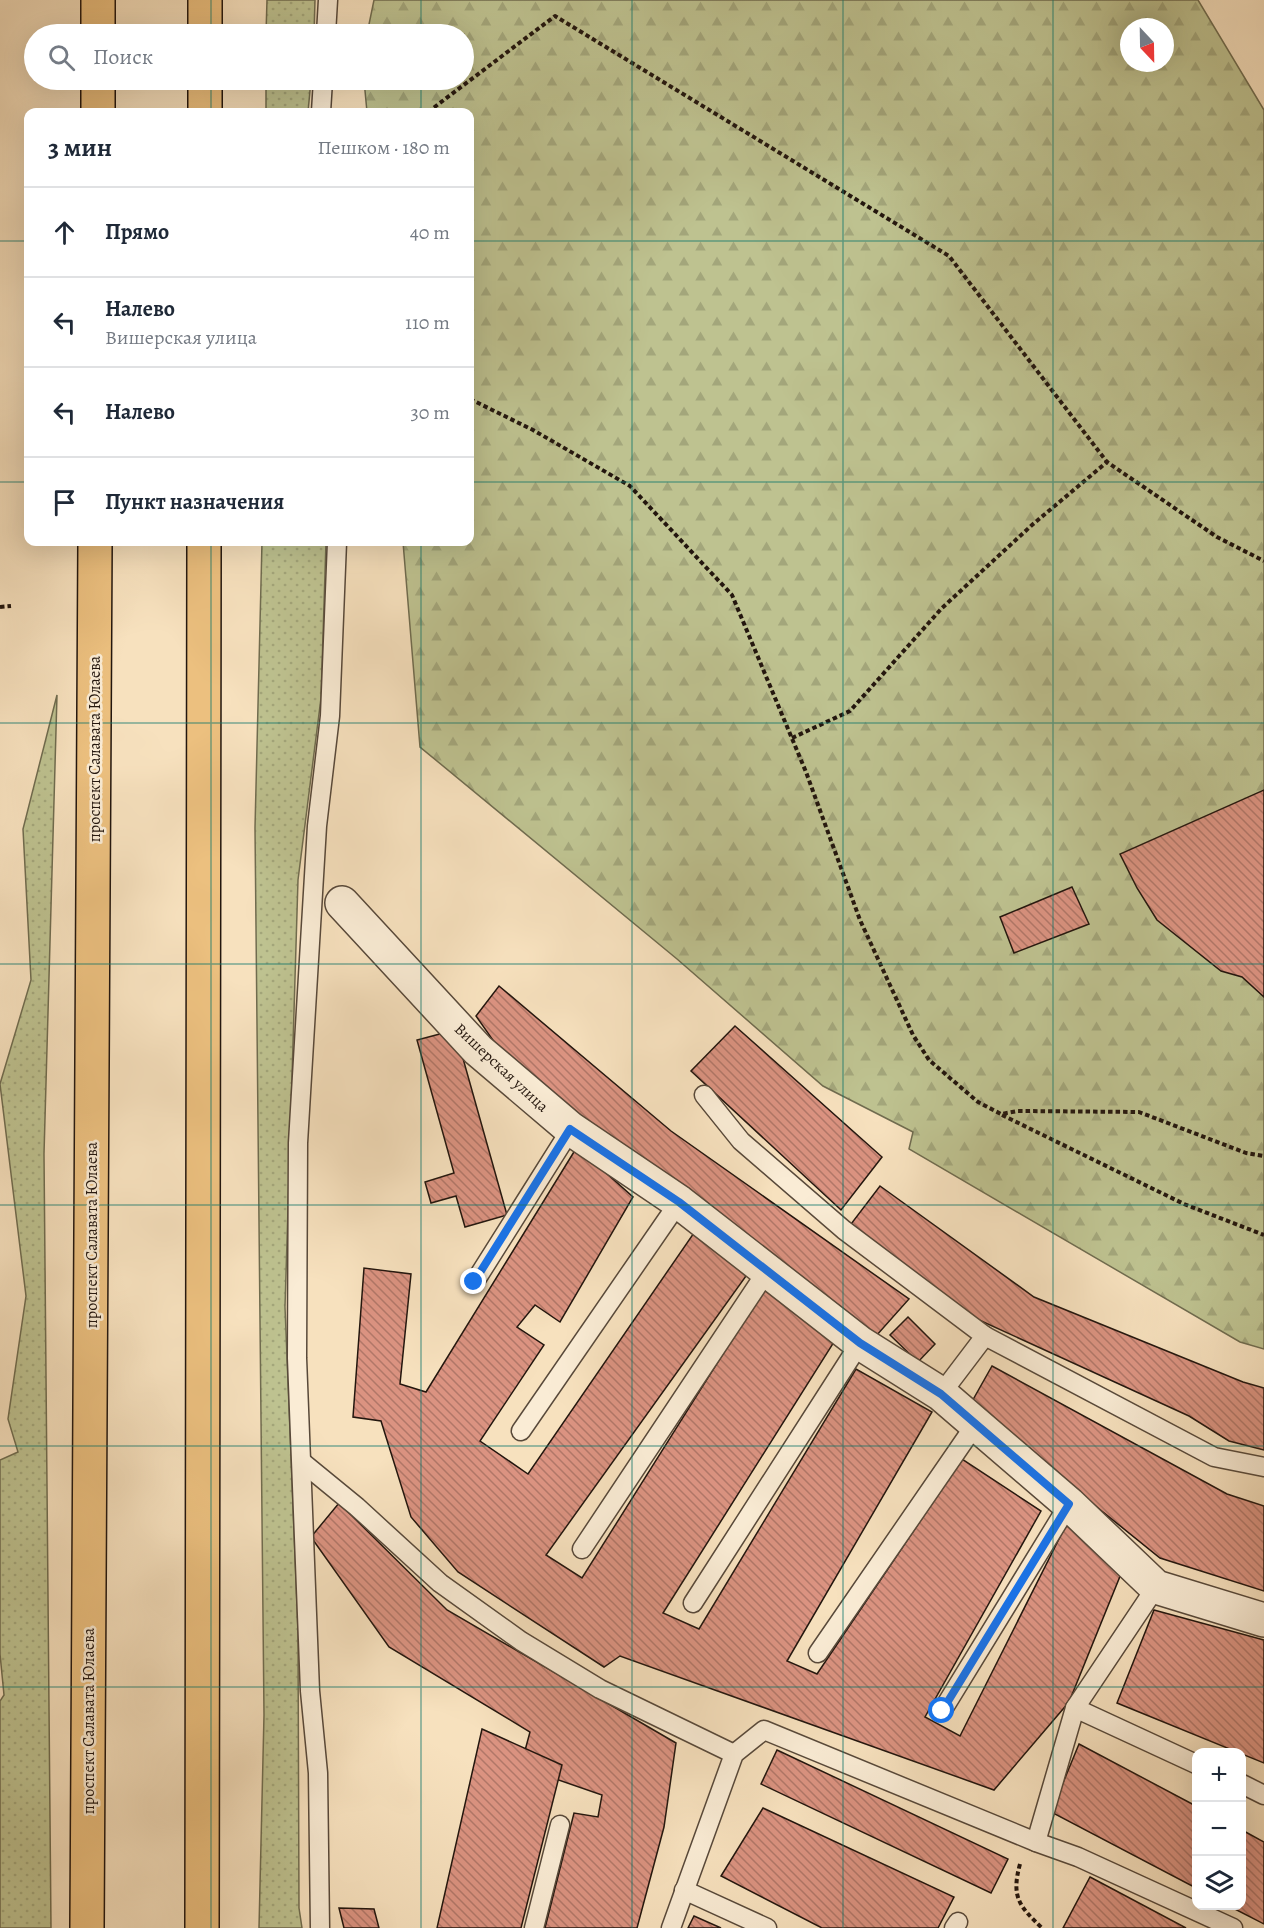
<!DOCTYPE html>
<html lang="ru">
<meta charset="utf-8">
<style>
:root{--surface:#fff;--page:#f2f2f3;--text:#1f2937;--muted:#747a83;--line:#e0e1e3}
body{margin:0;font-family:Alegreya,serif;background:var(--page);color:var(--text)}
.controls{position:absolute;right:18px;bottom:18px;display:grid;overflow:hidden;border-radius:12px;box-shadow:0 6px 24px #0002}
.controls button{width:54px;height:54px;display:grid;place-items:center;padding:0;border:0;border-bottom:2px solid var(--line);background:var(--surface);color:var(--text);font:30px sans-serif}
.compass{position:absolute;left:1120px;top:18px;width:54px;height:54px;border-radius:50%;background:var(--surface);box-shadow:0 6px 24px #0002;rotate:158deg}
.stop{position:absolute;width:18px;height:18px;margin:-14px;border:4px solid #1a73e8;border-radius:50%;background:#fff}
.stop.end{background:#1a73e8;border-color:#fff;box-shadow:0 2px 6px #0008}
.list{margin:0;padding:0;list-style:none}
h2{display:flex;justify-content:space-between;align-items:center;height:78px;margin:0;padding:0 24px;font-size:26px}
h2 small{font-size:20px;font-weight:400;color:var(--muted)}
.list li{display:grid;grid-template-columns:39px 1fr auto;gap:18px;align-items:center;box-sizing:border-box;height:90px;padding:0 24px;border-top:2px solid var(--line)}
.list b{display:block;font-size:22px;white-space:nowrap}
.list p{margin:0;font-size:20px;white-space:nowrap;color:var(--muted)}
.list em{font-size:20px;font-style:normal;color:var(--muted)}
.icon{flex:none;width:33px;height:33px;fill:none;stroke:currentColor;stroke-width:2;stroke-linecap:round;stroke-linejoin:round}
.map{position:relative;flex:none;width:1264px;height:1928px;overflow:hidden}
.search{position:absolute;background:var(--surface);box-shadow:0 6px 24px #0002;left:24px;top:24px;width:450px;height:66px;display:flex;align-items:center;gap:15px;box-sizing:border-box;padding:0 21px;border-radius:33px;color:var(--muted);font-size:22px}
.panel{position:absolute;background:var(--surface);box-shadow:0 6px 24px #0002;left:24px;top:108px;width:450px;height:438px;border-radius:12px}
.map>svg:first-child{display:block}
</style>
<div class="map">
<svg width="1264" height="1928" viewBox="0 0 1264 1928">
<defs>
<pattern id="grass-dots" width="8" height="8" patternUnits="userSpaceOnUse" patternTransform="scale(1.5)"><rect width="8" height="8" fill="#bec290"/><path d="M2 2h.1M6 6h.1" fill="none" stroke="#a3a67b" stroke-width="1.8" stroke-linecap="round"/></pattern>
<pattern id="forest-firs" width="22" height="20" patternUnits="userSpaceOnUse" patternTransform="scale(1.5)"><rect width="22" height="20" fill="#bec290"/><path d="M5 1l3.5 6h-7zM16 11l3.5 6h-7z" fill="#a3a67b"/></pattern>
<pattern id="building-back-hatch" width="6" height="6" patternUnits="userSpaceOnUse" patternTransform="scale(1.5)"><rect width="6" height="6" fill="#db9381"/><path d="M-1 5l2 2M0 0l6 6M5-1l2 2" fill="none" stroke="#b17768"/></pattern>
</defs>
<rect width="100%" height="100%" fill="#f7e1be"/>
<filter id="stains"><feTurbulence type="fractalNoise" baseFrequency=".00333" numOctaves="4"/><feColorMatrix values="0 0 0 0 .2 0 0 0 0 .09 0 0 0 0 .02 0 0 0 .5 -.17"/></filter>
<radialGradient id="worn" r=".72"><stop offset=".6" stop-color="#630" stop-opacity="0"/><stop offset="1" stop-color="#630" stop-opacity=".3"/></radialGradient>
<g fill="url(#grass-dots)" stroke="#706c4f" stroke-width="1.5">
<path d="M267,0H315L314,34H266Z"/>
<path d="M266,80H311L308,112H266Z"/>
<path d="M262,542H326L321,698L298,880L285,1307L298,1631L299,1908L302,1928H259L264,1715L255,828Z"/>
<path d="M57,695L44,1154L51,1928H0V1701L4,1695L0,1654V1460L18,1452L8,1419L26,1296L0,1084L31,980L23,829Z"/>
</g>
<path fill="url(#forest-firs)" stroke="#706c4f" stroke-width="1.5" fill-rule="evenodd" d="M374,0H1198L1264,110V1349L1240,1342L909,1149L913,1132L823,1086L677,959L420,747L403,542H470V112H367L364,80H464V34H367ZM1129,27H1165V63H1129Z"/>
<g fill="url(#building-back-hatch)" stroke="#23160e" stroke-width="1.5">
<path d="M1264,790V997L1242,977L1221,971L1157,920L1137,888L1120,854Z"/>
<path d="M1072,887L1089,924L1014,953L1000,917Z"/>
<path d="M499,986L671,1131L909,1299L876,1336L516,1073L476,1016Z"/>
<path d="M735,1026L882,1157L841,1210L691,1071Z"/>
<path d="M455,1030L507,1215L465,1227L456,1196L431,1203L425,1182L454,1173L417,1040Z"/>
<path d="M577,1147L633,1197L560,1322L535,1305L517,1327L544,1345L480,1441L528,1474L698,1227L751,1269L546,1555L582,1578L765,1287L834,1342L663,1613L699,1629L856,1369L932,1412L787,1661L817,1674L962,1459L1041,1511L925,1717L960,1736L1066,1525L1125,1564L1069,1702L994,1790L620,1656L604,1667L458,1572L411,1517L381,1421L353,1417L364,1268L411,1274L400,1384L426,1392Z"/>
<path d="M880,1186L1034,1297L1243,1382L1264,1388V1450L1229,1441L1189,1416L966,1314L851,1224Z"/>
<path d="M908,1317L935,1344L918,1362L890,1335Z"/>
<path d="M992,1366L1227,1494L1264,1506V1591L1160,1558L970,1405Z"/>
<path d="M339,1503L447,1610L676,1743L664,1827L637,1928H545L574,1813L598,1817L602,1795L550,1777L514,1928H477L530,1732L389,1647L311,1537Z"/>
<path d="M1154,1610L1264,1640V1763L1117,1703Z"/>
<path d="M482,1729L562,1765L521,1928H437Z"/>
<path d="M1079,1744L1196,1806V1888L1051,1812Z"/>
<path d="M777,1750L1008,1859L991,1893L761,1784Z"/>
<path d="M763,1808L954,1897L938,1928H822L721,1876Z"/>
<path d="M1242,1830L1264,1842V1924L1229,1906H1242Z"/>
<path d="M1090,1877L1186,1928H1063Z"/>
<path d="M339,1908L374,1909L379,1928H344Z"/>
<path d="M694,1916L721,1928H688Z"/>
</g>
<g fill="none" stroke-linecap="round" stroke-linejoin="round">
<g stroke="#58493a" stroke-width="21">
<g id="lane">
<path d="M326,34L328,0"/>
<path d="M321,112L323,80"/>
<path d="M704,1095L741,1141L844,1230L985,1336L941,1394"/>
<path d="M474,1283L571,1129"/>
<path d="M985,1336L1214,1457L1264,1467"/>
<path d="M521,1431L679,1202"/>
<path d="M302,1462L357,1507L440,1583L521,1641L600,1689L734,1754"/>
<path d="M582,1549L767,1271"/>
<path d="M1156,1587L1075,1708L1036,1842L1078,1857L1233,1928"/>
<path d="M693,1603L860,1343"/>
<path d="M818,1653L975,1425"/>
<path d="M1075,1708L1196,1764"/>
<path d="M942,1711L1069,1504"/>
<path d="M1242,1784L1264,1795"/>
<path d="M684,1890L767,1928"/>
<path d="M320,1928L318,1773L310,1691L297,1358L298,1143L317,826L330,716L337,542"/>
<path d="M534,1928L560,1825"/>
<path d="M671,1928L734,1754L764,1730L1036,1842"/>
<path d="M954,1928L958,1922"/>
</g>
</g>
<g stroke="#58493a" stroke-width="36">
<path id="street" d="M342,903L478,1050L571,1129L679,1202L860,1343L941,1394L1069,1504L1156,1587L1264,1620"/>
</g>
<g stroke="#23160e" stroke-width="36">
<g id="primary">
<path d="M98,34V0"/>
<path d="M205,34V0"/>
<path d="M98,112V80"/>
<path d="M205,112V80"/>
<path d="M87,1928L95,542"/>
<path d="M202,1928L204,542"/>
</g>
</g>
<g stroke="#23160e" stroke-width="4" stroke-dasharray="4.5 3" stroke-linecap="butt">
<path d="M428,112L555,16L949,256L1107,462"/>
<path d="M470,399L533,430L630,486L732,595L806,772L860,920L913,1035L929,1060L978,1102L1001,1114L1018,1111L1139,1112L1246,1153L1264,1156"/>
<path d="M0,607L11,606"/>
<path d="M792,738L850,711L942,608L1032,525L1107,462L1217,537L1264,561"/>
<path d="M1002,1115L1184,1204L1264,1235"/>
<path d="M1020,1864C1011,1897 1019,1906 1042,1928"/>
</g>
<use href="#lane" stroke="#faecd5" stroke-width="18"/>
<use href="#street" stroke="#faecd5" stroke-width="33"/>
<use href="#primary" stroke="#ecc07f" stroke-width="33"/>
</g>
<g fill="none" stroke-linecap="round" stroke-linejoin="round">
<path stroke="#1a73e8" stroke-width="8" d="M474,1282L570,1129L679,1202L860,1343L941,1394L1069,1504L942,1711"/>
</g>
<path fill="none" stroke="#0f766e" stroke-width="1.5" stroke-opacity="0.55" d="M211,0V34M421,0V34M632,0V1928M843,0V1928M1053,0V1928M211,80V112M421,80V112M0,241H28M470,241H1264M0,482H28M470,482H1264M211,542V1928M421,542V1928M0,723H1264M0,964H1264M0,1205H1264M0,1446H1264M0,1687H1264"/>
<g text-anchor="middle" stroke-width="5" stroke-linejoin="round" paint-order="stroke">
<g font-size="16" fill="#23160e" stroke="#faecd5">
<text transform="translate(94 749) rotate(-90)" y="6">проспект Салавата Юлаева</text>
<text transform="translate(502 1067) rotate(43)" y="6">Вишерская улица</text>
<text transform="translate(91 1235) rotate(-90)" y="6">проспект Салавата Юлаева</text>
<text transform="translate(88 1721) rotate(-90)" y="6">проспект Салавата Юлаева</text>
</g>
</g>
<rect width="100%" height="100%" filter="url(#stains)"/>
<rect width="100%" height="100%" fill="url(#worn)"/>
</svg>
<div class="controls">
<button>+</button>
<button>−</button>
<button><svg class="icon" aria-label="layers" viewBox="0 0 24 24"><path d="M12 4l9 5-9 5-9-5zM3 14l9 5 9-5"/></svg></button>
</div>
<svg class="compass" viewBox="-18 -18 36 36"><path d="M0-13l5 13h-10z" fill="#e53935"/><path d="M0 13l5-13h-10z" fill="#747a83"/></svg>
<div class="stop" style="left:942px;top:1711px"></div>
<div class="stop end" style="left:474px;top:1282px"></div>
<div class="search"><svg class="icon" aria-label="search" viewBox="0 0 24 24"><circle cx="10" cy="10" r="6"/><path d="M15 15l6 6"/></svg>Поиск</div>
<section class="panel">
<h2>3 мин<small>Пешком · 180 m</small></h2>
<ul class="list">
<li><svg class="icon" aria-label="ahead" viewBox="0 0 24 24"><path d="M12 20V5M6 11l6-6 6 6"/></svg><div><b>Прямо</b></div><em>40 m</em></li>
<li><svg class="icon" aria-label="left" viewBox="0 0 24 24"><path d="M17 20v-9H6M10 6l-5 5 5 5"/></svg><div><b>Налево</b><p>Вишерская улица</p></div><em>110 m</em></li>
<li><svg class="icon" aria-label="left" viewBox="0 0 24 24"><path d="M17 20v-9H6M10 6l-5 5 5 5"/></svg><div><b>Налево</b></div><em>30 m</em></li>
<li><svg class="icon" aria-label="arrive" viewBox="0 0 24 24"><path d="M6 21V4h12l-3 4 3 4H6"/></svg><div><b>Пункт назначения</b></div></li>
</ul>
</section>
</div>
